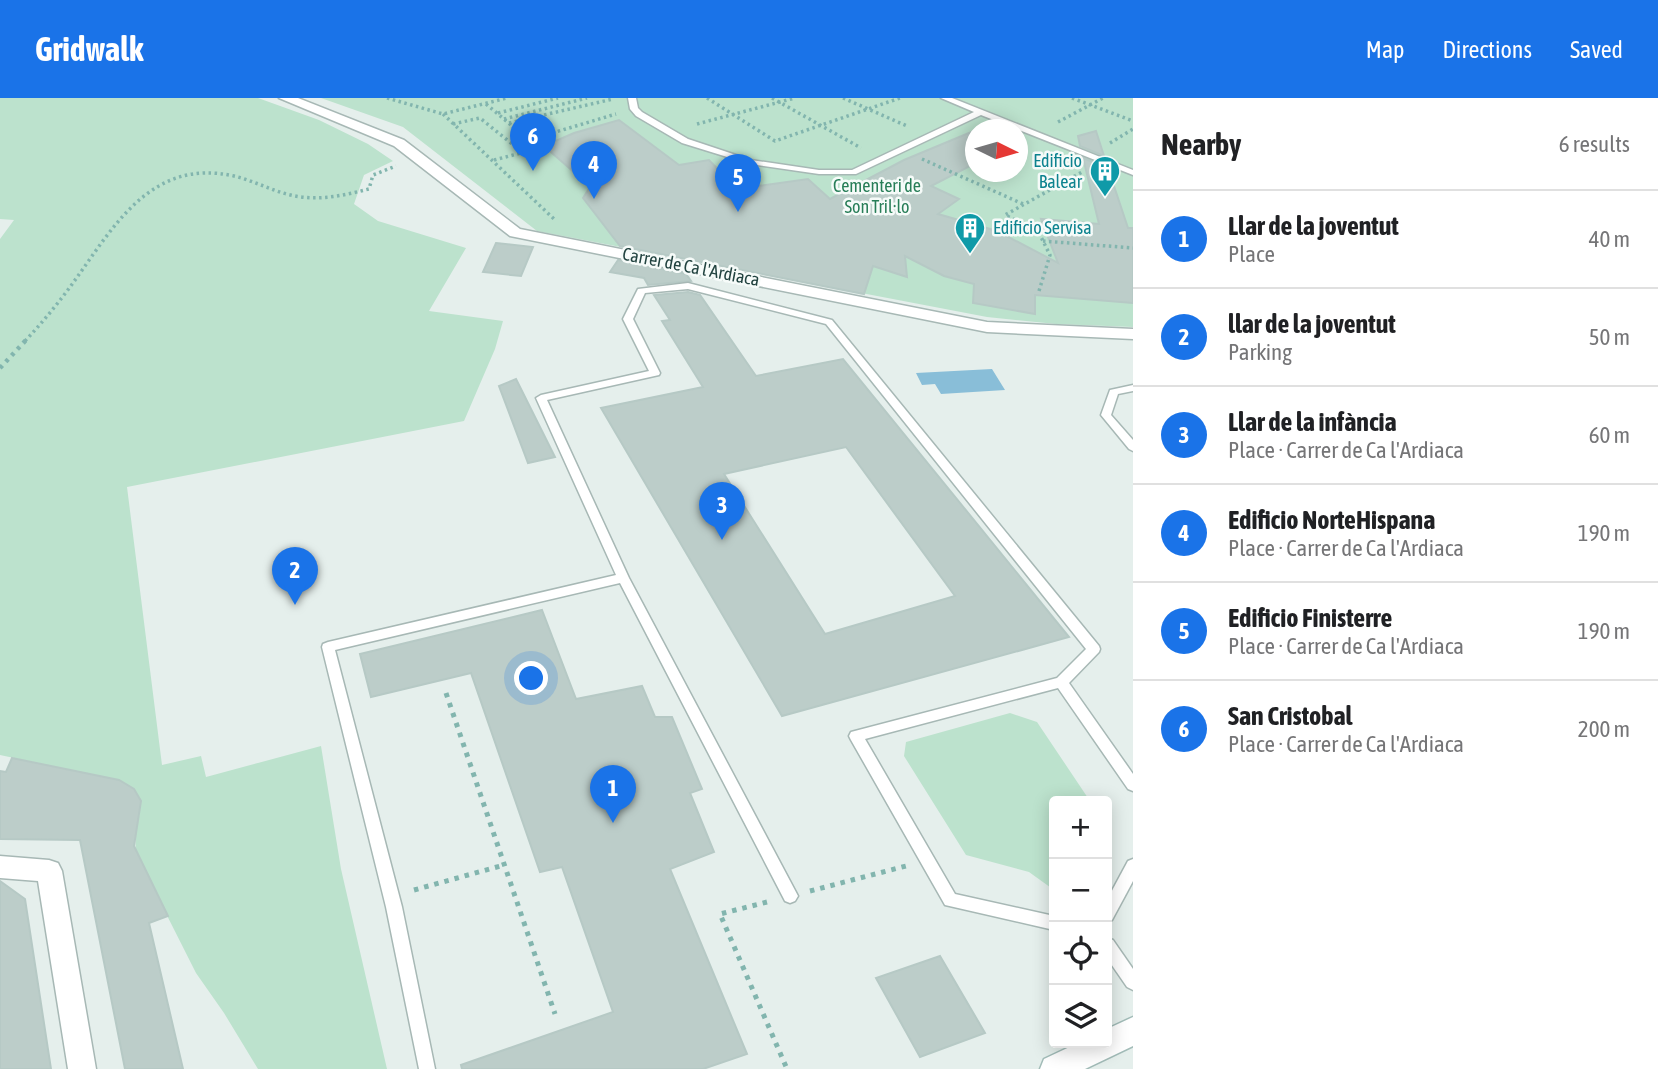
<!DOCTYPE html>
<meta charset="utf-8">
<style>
:root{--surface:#fff;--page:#f6f6f6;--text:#202124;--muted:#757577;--line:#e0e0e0;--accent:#1a73e8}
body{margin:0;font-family:"Asap Condensed",sans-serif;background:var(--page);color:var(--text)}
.controls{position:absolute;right:21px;bottom:21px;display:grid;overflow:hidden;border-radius:7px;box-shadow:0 4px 18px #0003}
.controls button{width:63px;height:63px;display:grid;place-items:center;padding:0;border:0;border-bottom:2px solid var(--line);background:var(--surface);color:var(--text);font:35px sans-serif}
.compass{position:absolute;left:965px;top:21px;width:63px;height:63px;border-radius:50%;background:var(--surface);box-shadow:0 4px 18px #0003;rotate:95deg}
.you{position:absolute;left:532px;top:581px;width:24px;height:24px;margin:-18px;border:5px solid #fff;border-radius:50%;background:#1a73e8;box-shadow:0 0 0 10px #1a73e833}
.badge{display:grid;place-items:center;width:46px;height:46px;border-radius:50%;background:var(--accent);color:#fff;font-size:23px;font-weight:700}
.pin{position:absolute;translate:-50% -58px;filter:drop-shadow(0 2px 4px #0008)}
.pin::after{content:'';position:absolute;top:37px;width:24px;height:21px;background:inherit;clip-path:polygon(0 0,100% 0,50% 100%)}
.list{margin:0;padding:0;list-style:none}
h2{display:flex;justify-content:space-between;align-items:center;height:91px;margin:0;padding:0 28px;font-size:30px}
h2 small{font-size:23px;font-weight:400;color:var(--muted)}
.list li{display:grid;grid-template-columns:46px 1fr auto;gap:21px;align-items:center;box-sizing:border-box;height:98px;padding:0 28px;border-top:2px solid var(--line)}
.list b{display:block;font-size:26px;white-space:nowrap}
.list p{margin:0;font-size:23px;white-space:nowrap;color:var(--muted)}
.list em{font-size:23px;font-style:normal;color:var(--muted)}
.icon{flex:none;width:38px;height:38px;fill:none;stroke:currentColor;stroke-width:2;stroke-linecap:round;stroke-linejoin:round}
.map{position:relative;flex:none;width:1133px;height:971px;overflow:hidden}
header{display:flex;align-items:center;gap:42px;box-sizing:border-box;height:98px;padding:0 35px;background:var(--accent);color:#fff}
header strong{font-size:33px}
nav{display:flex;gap:38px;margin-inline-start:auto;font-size:24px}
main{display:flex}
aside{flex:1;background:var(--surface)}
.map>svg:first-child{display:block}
</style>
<header>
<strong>Gridwalk</strong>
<nav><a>Map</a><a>Directions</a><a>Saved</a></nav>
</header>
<main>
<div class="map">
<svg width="1133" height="971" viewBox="0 0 1133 971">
<rect width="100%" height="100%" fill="#e5efec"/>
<g fill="#bce2cd" fill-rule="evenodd">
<path d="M0,0H258L319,22L368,46L393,63L364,77L354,106L378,123L466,150L429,213L503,223L495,251L464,323L127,389L162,667L201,658L206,679L321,648L341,771L387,971H258L224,915L196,875L137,758C129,723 158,705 118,682L0,657V141L14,122L0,121Z"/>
<path d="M321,0H1133V229L1056,226L987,219L537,133L403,29ZM976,32H1018V74H976Z"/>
<path d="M1010,615L1037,624L1090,703H1054V792L1029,774L966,757L904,658L906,644Z"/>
</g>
<path fill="#89bed8" d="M992,271L1005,292L941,296L935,286L922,287L916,275Z"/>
<g fill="#bccdc9" stroke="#b6c9c5" stroke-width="2" fill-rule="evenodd">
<path d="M619,22L679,67L709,62L737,91L808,81L830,101L904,62L976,32V65L931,88L959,101L938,116L997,133L1058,165L1041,121L1099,126L1083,60L1108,70L1128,130H1133V205L1035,197V216L973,205L974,186L944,178L905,158L907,179L873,168L864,196L620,148L583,100L601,72L576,76L544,48L574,35Z"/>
<path d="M1096,33L1104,58L1080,48L1078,38Z"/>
<path d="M496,145L533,149L521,178L483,174Z"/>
<path d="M618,162L686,176L691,183L648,187L644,180L610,174Z"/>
<path d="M688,194L700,197L756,278L843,261L1069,539L782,618L601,310L703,289L662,223L670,222L654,197ZM846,349L955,498L825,536L724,376Z"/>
<path d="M516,281L555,359L528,365L499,288Z"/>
<path d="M542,512L576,601L642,588L655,619H672L702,691L690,695L714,754L670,771L747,956L703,971H462L461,967L613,914L562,769L540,774L471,575L371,599L360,556Z"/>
<path d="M12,660L119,682L134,691L141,703L134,748L168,818L149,825L183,971H125L80,742L0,741V673L6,674Z"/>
<path d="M0,783L25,801L51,971H0Z"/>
<path d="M940,858L985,935L920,959L876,880Z"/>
</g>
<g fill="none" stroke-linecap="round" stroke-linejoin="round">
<g stroke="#a7b8b5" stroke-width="3">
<g id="service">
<path d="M628,0H636L638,10L642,14L688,41L751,62L819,72H852L974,14L941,0H952L1133,72V77L981,17L856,76H819L750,66L682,45L636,18L630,11Z"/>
<path d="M688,185L832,222L1099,548L1100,551L1099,554L1069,585L1133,676V693L1128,691L1058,590L865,641L955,796L1054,818V832L945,807L851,642L849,638L851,634L1057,580L1086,551L826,226L688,191L645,195L633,221L660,275L659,277L547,302L629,480L798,798L795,803L790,805L785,803L620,485L335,552L402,809L435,971H419L386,809L322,549L323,546L328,544L616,477L536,300L541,297L649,273L623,221L638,191Z"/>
<path d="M1133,287V293L1118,296L1111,317L1133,342V353L1129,351L1101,317L1110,292Z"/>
<path d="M1133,761V783L1112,822L1107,824V802L1128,763Z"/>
<path d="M1107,840L1113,842L1133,871V892L1127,889L1107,860Z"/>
</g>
</g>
<g stroke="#a7b8b5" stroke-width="3">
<g id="minor">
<path d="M279,0H298L404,42L520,131L987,224L1133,231V241L987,234L510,138L394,48Z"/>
<path d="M0,758L49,762L58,765L62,773L96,971H68L38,783L0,780Z"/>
</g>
</g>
<g stroke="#a2bcb8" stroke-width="3">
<path id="secondary" d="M1133,919V948L1085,971H1040L1044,961L1078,945H1107V931Z"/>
</g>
<g stroke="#82b5ae" stroke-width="3.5" stroke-dasharray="2.5 3.5" stroke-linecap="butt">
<path d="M387,0L443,16L507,0"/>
<path d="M707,0L775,43L900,0"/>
<path d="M772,0L861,50"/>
<path d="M843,0L907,28"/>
<path d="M1072,0L1133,23"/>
<path d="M486,6L542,53"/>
<path d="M498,15L558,0"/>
<path d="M443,16L554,121"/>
<path d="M504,21L587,0"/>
<path d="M1058,24L1103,0"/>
<path d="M509,25L613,1"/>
<path d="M453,26L480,20L522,54"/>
<path d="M697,26L795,0"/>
<path d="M529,42L616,16"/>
<path d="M1110,45L1133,31"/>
<path d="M922,61L1023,106"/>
<path d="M494,62L521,55"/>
<path d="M1043,143L1133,150"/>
<path d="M1039,193L1050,157L1038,133L1005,117L1082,74"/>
<path d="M25,243C41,226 56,208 70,189C112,132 149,59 234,78C255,83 274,94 295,98C320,103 345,97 369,91L373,77L396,68"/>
</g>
<path stroke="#82b5ae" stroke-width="4.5" stroke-dasharray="3.5 5" stroke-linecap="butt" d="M0,270L27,241"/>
<g stroke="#82b5ae" stroke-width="5" stroke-dasharray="4.5 6" stroke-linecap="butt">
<path d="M446,595L555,916"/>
<path d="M414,792L504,767"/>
<path d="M810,793L906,768"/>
<path d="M767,804L720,816L787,971"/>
</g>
<use href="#service" fill="#fff" fill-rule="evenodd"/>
<use href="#minor" fill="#fff" fill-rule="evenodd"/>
<use href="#secondary" fill="#fff" fill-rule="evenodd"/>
</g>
<defs>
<g id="building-pin" transform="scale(1.575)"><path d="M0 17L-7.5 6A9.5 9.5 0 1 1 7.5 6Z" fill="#0f9aa8" stroke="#f6fbf9"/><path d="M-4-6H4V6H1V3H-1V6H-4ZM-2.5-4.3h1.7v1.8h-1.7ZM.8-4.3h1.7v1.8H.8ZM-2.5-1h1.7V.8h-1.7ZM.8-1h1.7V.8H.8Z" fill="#fff"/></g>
</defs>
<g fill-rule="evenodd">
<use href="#building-pin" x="1105" y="73"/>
<use href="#building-pin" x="970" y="130"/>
</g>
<g text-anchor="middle" stroke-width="5" stroke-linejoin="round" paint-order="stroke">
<g font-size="18" fill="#0d838f" stroke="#f6fbf9" text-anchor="end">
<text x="1082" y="69">Edificio<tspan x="1082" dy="21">Balear</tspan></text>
<text x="993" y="136" text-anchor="start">Edificio Servisa</text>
</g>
<g font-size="18" fill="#287e58" stroke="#f6fbf9">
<text x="877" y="94">Cementeri de<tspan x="877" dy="21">Son Tril·lo</tspan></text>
</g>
<g font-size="18" fill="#224340" stroke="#f6fbf9">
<text transform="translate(691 169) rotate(11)" y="6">Carrer de Ca l'Ardiaca</text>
</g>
</g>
</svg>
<div class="controls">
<button>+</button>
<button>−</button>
<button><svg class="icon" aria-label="locate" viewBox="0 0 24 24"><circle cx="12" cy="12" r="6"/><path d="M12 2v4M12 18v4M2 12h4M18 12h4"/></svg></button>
<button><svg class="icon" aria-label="layers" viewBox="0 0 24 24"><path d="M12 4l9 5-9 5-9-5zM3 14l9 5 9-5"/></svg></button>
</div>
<svg class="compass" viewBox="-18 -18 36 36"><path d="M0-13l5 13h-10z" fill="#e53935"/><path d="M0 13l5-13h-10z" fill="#757577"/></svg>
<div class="you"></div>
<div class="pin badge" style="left:613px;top:725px">1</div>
<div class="pin badge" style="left:295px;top:507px">2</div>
<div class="pin badge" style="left:722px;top:442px">3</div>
<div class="pin badge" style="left:594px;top:101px">4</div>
<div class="pin badge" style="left:738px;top:114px">5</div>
<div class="pin badge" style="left:533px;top:73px">6</div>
</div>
<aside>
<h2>Nearby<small>6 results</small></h2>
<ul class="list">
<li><span class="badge">1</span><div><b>Llar de la joventut</b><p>Place</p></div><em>40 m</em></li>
<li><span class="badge">2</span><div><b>llar de la joventut</b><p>Parking</p></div><em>50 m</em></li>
<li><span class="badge">3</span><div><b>Llar de la infància</b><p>Place · Carrer de Ca l'Ardiaca</p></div><em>60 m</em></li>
<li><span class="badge">4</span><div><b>Edificio NorteHispana</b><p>Place · Carrer de Ca l'Ardiaca</p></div><em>190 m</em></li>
<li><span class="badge">5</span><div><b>Edificio Finisterre</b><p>Place · Carrer de Ca l'Ardiaca</p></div><em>190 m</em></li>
<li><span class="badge">6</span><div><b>San Cristobal</b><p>Place · Carrer de Ca l'Ardiaca</p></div><em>200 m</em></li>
</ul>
</aside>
</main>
